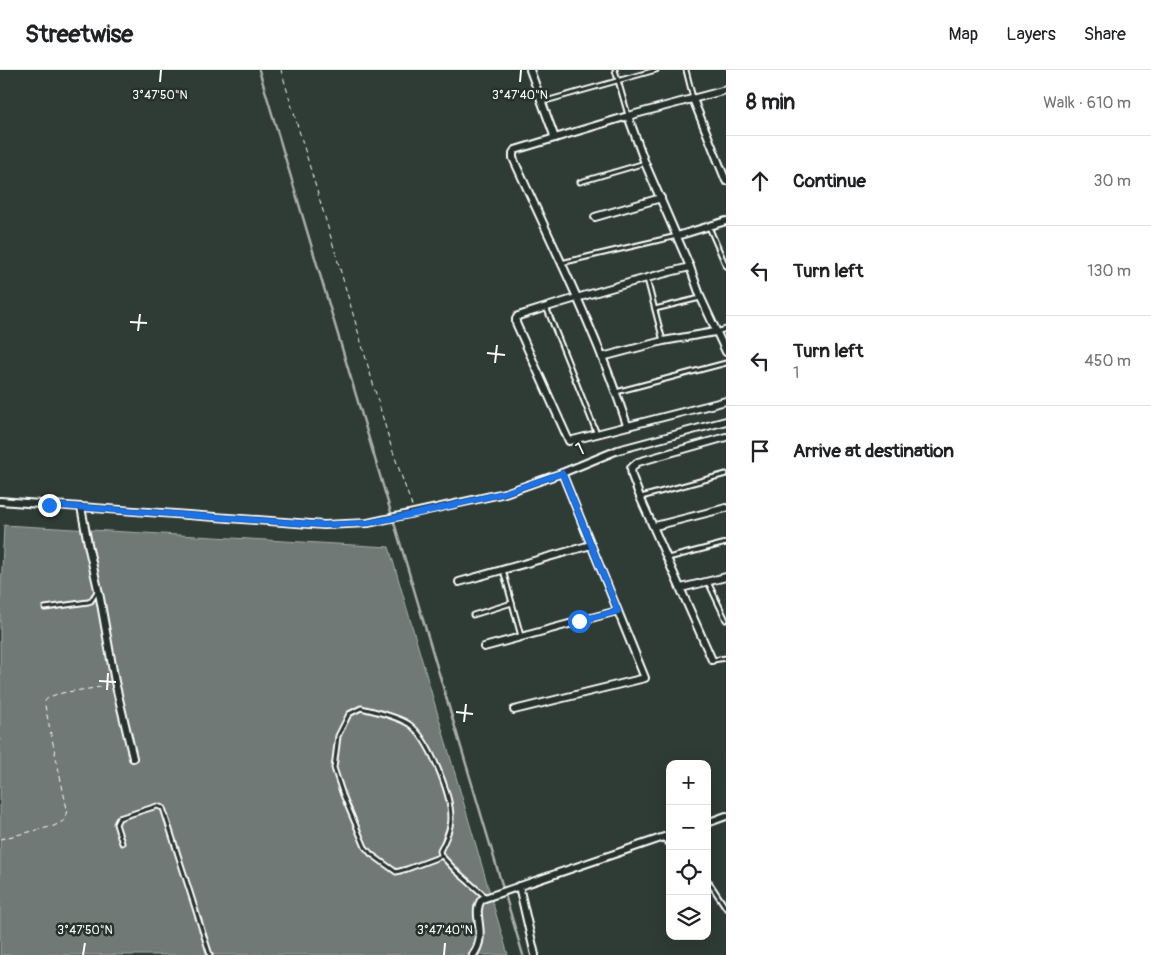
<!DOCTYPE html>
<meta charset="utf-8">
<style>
:root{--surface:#fff;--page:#f6f6f6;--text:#202124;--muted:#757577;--line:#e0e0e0}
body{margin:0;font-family:Pangolin,sans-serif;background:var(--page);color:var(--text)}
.controls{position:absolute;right:15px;bottom:15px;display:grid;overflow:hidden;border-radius:10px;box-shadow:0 5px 20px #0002}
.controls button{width:45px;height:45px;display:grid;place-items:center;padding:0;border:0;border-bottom:1px solid var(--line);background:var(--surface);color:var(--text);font:25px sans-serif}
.stop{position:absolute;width:15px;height:15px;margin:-11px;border:4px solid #1a73e8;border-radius:50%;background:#fff}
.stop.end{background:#1a73e8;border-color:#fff;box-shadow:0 1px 5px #0008}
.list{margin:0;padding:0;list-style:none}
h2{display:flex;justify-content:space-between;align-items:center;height:65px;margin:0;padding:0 20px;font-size:21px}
h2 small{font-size:16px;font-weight:400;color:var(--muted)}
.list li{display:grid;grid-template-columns:32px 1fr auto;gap:15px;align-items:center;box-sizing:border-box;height:90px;padding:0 20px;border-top:1px solid var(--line)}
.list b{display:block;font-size:19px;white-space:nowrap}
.list p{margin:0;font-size:16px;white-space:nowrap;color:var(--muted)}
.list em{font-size:16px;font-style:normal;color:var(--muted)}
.icon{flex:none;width:28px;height:28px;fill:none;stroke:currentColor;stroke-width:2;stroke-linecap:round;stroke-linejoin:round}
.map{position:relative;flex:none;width:726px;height:885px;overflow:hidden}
header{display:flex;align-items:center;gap:30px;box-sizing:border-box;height:70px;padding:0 25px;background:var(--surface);border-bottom:1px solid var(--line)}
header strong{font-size:24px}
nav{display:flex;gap:28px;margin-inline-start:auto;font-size:18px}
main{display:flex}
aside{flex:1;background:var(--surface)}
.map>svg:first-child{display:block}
</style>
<header>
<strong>Streetwise</strong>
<nav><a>Map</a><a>Layers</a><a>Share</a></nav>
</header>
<main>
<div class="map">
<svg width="726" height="885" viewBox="0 0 726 885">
<rect width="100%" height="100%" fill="#2f3b35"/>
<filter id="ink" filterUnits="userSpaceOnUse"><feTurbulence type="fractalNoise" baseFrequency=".02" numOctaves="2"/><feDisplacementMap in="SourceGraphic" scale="10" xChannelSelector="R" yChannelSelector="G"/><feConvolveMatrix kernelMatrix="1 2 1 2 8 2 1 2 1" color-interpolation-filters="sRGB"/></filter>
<g filter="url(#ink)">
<path fill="#707975" stroke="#a9afac" d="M4,455L389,477L508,885H0V543Z"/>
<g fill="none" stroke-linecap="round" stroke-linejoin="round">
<path stroke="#a9afac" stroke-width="2.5" d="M259,0L523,885"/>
<g stroke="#fff" stroke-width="7">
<g id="service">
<path d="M615,0L628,45"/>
<path d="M686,0L693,28"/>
<path d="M542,32L656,0"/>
<path d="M580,112L645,93"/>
<path d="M709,157L726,196"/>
<path d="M561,193L677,166"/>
<path d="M647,209L663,271"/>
<path d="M546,237L597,364"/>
<path d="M655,239L700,228"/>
<path d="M716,262L726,259"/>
<path d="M616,322L726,293"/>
<path d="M641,427L726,404"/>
<path d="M668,488L726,473"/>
<path d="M503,500L521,566"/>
<path d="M708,512L726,550"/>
<path d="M45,538L88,532L91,531L98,520"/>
<path d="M473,545L512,533"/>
<path d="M713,590L726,588"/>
<path d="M663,768L670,775"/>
<path d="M122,773L116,754L119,748L157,736L163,738L210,885"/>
<path d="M442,786L407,799L396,802L371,784L365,777L343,725L334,698L338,666L349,644L361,638C374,641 398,647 409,654C429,668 451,724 451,748C451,759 445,771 440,781L441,785L456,801L486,827"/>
<path d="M707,809L726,838"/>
</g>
</g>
<g stroke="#fff" stroke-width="10">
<g id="minor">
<path d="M530,0L555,68"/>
<path d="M693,29L726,111"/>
<path d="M628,46L645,93L690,197L701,228L726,282"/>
<path d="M595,147L661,128"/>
<path d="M677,166L726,151"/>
<path d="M690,197C632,211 575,228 518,246L516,249V253L569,371L726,331"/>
<path d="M602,287L663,271L715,262"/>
<path d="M627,355C597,263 553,176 513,88V83L515,80L628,46L726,20"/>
<path d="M0,431L324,455L368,453L505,423L562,403L618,380L726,351"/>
<path d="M81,437L89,479L100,528L115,612L133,688"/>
<path d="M655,456L726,438"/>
<path d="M459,512L591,475"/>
<path d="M681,518L726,507"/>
<path d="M484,577L617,541"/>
<path d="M712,590L640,427L632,406L631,398L638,392L726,367"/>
<path d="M514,640L645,608L562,403"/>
<path d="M707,753L726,746"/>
<path d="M519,816L535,885"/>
<path d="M473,885C489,863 470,844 482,829L670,765"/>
</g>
</g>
<g stroke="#fff" stroke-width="1" stroke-dasharray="5 4" stroke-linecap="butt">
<path d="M281,0L332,171L391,376L412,436"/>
<path d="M0,769L54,756L65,750L67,739L45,636V631C52,620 92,621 107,615"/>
</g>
<use href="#service" stroke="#26332d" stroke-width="3"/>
<use href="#minor" stroke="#26332d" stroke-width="6"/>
</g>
</g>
<g fill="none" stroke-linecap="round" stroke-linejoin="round" filter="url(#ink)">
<path stroke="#1a73e8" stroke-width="6" d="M49,435L324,455L368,453L415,444L504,423L562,403L618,541L579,551"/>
</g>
<path fill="none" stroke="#fff" stroke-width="2" d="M160,12L161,0M520,12L521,0M130,252L147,253M138,261L140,244M487,283L505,285M495,293L497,275M99,611L116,612M107,620L108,603M456,642L473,644M464,652L466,634M83,885L85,873M444,885L445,873"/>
<g text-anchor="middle" stroke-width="5" stroke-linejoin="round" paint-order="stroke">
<g font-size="18" fill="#fff" stroke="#26332d">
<text transform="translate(580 379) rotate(-23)" y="6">1</text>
</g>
</g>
<g font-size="12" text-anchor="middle" fill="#fff" stroke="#26332d" stroke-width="5" stroke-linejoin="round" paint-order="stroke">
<text x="160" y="29">3°47'50"N</text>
<text x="520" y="29">3°47'40"N</text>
<text x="85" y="864">3°47'50"N</text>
<text x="445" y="864">3°47'40"N</text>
</g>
</svg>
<div class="controls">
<button>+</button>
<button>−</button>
<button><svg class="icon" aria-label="locate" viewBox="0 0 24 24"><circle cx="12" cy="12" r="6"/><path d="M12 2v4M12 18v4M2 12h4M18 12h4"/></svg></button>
<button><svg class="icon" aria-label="layers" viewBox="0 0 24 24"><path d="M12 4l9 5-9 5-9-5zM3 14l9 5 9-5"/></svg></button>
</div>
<div class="stop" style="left:579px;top:551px"></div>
<div class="stop end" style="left:49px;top:435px"></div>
</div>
<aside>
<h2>8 min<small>Walk · 610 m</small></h2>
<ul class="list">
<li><svg class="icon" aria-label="ahead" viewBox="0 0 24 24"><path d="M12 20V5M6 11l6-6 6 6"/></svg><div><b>Continue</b></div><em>30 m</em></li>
<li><svg class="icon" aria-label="left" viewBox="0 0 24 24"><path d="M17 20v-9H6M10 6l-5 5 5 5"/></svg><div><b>Turn left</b></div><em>130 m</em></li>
<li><svg class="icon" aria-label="left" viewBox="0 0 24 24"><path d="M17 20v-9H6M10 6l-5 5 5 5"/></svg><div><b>Turn left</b><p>1</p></div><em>450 m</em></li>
<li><svg class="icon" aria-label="arrive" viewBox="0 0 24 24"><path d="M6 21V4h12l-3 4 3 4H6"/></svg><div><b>Arrive at destination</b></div></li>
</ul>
</aside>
</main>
